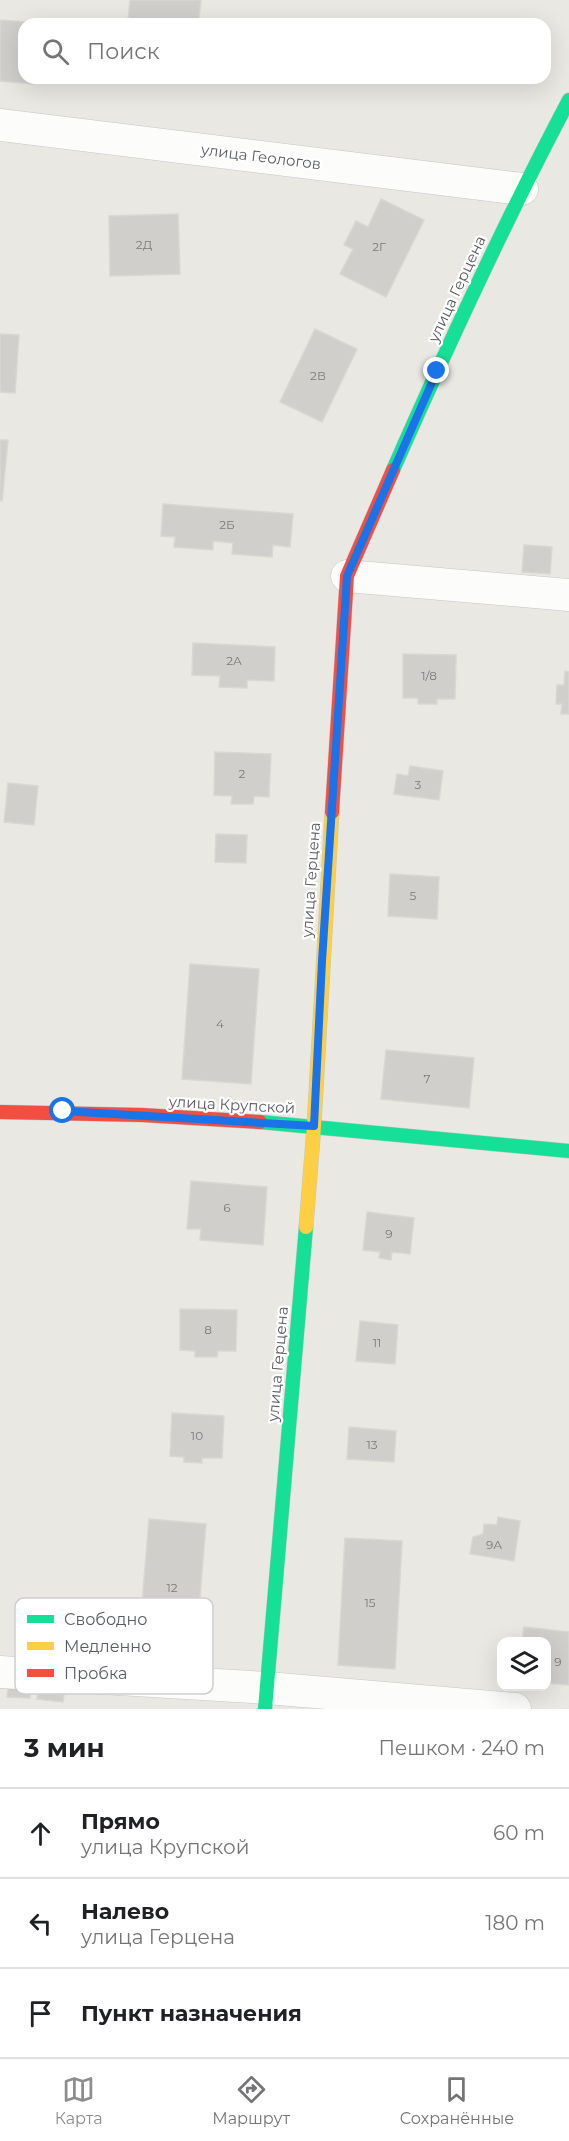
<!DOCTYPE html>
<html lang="ru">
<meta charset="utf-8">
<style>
:root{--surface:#fff;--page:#f6f6f6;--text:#202124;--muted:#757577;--line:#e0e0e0;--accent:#8b8d8e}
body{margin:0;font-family:Montserrat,sans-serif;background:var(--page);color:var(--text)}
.controls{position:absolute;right:18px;bottom:18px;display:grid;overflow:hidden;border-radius:12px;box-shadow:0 6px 24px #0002}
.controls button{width:54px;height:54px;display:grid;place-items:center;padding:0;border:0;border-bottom:2px solid var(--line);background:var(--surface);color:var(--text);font:30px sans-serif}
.stop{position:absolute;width:18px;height:18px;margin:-14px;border:4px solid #1a73e8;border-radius:50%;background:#fff}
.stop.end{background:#1a73e8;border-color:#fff;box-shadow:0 2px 6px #0008}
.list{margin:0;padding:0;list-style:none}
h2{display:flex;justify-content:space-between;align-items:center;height:78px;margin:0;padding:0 24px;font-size:26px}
h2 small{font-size:20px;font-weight:400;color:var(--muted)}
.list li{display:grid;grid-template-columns:39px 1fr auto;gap:18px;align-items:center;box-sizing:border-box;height:90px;padding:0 24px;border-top:2px solid var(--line)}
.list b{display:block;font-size:22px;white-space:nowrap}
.list p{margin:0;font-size:20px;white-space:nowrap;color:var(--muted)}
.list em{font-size:20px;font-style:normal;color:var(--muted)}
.icon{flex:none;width:33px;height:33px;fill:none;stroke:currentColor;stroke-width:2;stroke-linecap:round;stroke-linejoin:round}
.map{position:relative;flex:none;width:569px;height:1709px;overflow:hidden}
.search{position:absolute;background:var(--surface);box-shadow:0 6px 24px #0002;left:18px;right:18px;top:18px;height:66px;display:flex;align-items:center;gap:15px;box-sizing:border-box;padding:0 21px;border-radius:18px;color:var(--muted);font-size:22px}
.sheet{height:348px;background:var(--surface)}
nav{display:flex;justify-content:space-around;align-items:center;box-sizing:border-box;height:84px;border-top:2px solid var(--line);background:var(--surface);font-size:16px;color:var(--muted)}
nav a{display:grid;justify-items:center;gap:3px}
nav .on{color:var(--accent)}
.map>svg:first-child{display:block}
</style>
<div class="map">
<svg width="569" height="1709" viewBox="0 0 569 1709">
<rect width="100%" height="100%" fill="#e9e8e3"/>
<g fill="#d0cfcc" stroke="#d8d7d2" stroke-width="1.5">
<path d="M130,0H201L198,24H156L128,21Z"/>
<path d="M0,20L39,23L24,24V78H34V84L0,81Z"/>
<path d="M381,199L424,220L386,297L340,274L353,249L344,245L356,221L368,227Z"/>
<path d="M178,214L180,274L110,276L109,216Z"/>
<path d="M315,329L357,349L322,422L280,402Z"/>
<path d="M0,334L19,335L15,393L0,392Z"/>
<path d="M0,440H8L2,501L0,500Z"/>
<path d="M163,504L293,514L290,547L273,545L272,557L232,554L233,543L213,541V550L174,547L175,537L161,536Z"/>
<path d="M524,545L552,547L550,574L522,572Z"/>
<path d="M193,643L275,647L274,681L247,680V688L219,687L220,676L192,675Z"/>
<path d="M403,654L456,655L455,699H437V704H418V698H403Z"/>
<path d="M565,671L569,672V714H561L562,704H556L557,685H564Z"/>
<path d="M215,752L271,754L269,797L254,796L253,804H231L232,796L214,795Z"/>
<path d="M410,766L443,771L439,800L394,794L397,774L408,776Z"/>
<path d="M8,783L38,786L34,825L4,822Z"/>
<path d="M216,834L247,835L246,863L215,862Z"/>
<path d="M390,874L439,877L437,919L388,916Z"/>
<path d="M190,964L259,969L251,1084L182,1079Z"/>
<path d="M386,1050L474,1058L469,1108L381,1099Z"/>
<path d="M191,1181L267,1187L263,1245L200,1240L201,1229H187Z"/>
<path d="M367,1212L414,1218L410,1254L392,1252L391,1260L379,1258L380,1252L363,1250Z"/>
<path d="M180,1309L237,1310L236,1351H218L217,1357H195V1351L180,1350Z"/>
<path d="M360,1321L398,1325L395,1364L356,1361Z"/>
<path d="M172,1413L224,1416L222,1458H202V1463L184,1462V1457L170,1456Z"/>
<path d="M349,1427L396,1431L394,1462L347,1459Z"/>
<path d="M498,1517L520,1521L514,1561L470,1554L473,1537L483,1534L484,1524L497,1525Z"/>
<path d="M149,1519L206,1524L195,1657L138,1652Z"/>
<path d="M345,1538L402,1541L395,1669L338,1665Z"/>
<path d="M524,1627L569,1632V1685L546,1683V1642H522Z"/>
<path d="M9,1682L31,1684L30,1698L7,1697Z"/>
<path d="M39,1683L65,1686L63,1702L37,1699Z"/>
</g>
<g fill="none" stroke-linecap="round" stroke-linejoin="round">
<g stroke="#c5c5c4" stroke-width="33">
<g id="street">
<path d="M0,125L522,189"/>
<path d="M347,576L569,595"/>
<path d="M0,1672L267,1688L515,1709"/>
</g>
</g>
<g stroke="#c6c6c5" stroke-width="15">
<g id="fast">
<path d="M393,470C448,345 505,221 569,100"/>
<path d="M260,1122L569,1151"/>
<path d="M265,1709L306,1227"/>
</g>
</g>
<g stroke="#c6c6c5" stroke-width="15">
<path id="slow" d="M306,1227L314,1126L332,812"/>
</g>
<g stroke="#c6c6c5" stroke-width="15">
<g id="jam">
<path d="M332,812L347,576L393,470"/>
<path d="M0,1112L142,1115L260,1122"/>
</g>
</g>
<use href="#street" stroke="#fcfcfb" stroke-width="32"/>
<use href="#fast" stroke="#16e098" stroke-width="14"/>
<use href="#slow" stroke="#ffcf43" stroke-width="14"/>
<use href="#jam" stroke="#f24e42" stroke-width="14"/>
</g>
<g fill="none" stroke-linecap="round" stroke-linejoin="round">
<path stroke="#1a73e8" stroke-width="8" d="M63,1111L314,1126L322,961L347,576L437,371"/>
</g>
<g text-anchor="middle" stroke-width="4.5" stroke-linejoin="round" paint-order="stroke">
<g font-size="12" fill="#787a7d">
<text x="144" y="249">2Д</text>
<text x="379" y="251">2Г</text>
<text x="318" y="380">2В</text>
<text x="227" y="529">2Б</text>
<text x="234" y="665">2А</text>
<text x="429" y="680">1/8</text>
<text x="242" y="778">2</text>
<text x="418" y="789">3</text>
<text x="413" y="900">5</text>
<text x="220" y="1028">4</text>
<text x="427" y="1083">7</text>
<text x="227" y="1212">6</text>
<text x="389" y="1238">9</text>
<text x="208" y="1334">8</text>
<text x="377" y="1347">11</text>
<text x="197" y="1440">10</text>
<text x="372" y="1449">13</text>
<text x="494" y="1549">9А</text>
<text x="172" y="1592">12</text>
<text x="370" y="1607">15</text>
<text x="558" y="1666">9</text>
</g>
<g font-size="15" fill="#595c61" stroke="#fff">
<text transform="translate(261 157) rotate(7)" y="5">улица Геологов</text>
<text transform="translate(457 289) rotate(-65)" y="5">улица Герцена</text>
<text transform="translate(311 880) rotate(-86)" y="5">улица Герцена</text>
<text transform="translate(232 1105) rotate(3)" y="5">улица Крупской</text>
<text transform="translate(278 1364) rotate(-85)" y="5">улица Герцена</text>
</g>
</g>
<rect x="15" y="1598" width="198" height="96" rx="9" fill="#fff" stroke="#cdced0" stroke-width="1.5"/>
<rect x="27" y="1615" width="27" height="8" fill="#16e098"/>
<rect x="27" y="1642" width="27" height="8" fill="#ffcf43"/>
<rect x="27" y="1669" width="27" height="8" fill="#f24e42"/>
<g font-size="16" fill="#595c61">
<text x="64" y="1625">Свободно</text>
<text x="64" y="1652">Медленно</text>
<text x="64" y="1679">Пробка</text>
</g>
</svg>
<div class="controls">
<button><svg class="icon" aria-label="layers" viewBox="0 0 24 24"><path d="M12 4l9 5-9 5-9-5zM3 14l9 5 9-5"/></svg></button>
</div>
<div class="stop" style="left:63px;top:1111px"></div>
<div class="stop end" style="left:437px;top:371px"></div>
<div class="search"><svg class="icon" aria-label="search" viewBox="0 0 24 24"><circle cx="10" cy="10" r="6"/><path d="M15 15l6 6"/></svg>Поиск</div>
</div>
<section class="sheet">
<h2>3 мин<small>Пешком · 240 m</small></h2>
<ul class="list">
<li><svg class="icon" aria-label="ahead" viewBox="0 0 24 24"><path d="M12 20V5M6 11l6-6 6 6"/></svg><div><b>Прямо</b><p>улица Крупской</p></div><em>60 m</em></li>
<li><svg class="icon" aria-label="left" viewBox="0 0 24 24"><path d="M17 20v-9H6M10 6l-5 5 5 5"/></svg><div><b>Налево</b><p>улица Герцена</p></div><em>180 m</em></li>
<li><svg class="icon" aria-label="arrive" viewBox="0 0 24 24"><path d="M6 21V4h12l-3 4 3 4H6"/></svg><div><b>Пункт назначения</b></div></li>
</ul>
</section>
<nav>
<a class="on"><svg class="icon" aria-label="map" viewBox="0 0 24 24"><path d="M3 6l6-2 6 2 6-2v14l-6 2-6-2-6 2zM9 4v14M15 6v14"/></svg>Карта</a>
<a><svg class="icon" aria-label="directions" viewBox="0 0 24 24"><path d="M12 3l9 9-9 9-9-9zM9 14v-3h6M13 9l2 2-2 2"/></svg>Маршрут</a>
<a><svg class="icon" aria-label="saved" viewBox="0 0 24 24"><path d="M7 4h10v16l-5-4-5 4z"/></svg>Сохранённые</a>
</nav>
